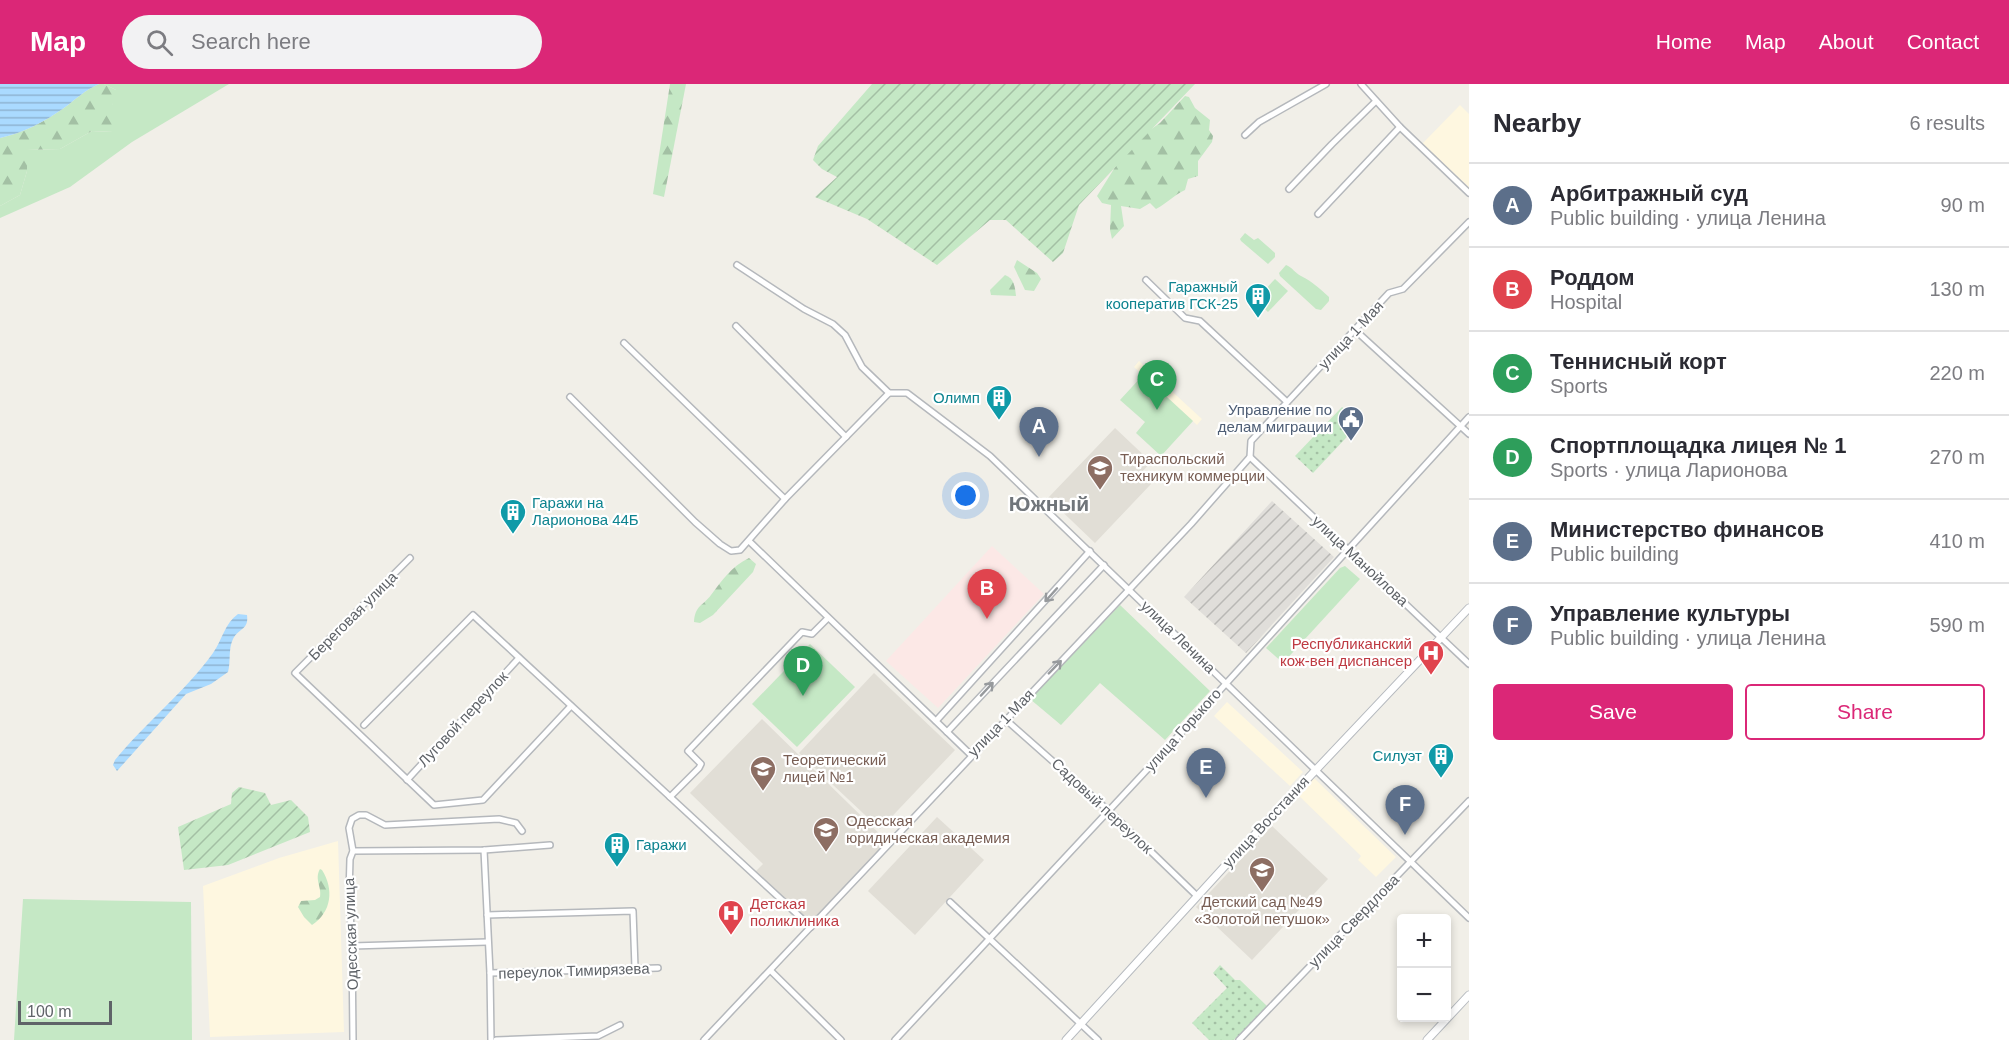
<!DOCTYPE html>
<meta charset="utf-8">
<style>
:root{--surface:#fff;--page:#f2f2f3;--text:#2b2b33;--muted:#7c7c81;--line:#e1e1e2;--accent:#db2777}
body{margin:0;font-family:Helvetica,sans-serif;background:var(--page);color:var(--text)}
.controls{position:absolute;right:18px;bottom:18px;display:grid;overflow:hidden;border-radius:6px;box-shadow:0 3px 9px #0003}
.controls button{width:54px;height:54px;display:grid;place-items:center;padding:0;border:0;border-bottom:2px solid var(--line);background:var(--surface);color:var(--text);font:30px sans-serif}
.scale{position:absolute;left:18px;bottom:15px;width:94px;box-sizing:border-box;padding-left:6px;border:3px solid #5f6368;border-top:0;font-size:16px;line-height:21px;white-space:nowrap;color:#5f6368;-webkit-text-stroke:4px #fff;paint-order:stroke}
.you{position:absolute;left:966px;top:412px;width:21px;height:21px;margin:-15px;border:4px solid #fff;border-radius:50%;background:#1a73e8;box-shadow:0 0 0 9px #1a73e833}
.badge{display:grid;place-items:center;width:39px;height:39px;border-radius:50%;background:var(--accent);color:#fff;font-size:20px;font-weight:700}
.pin{position:absolute;translate:-50% -50px;filter:drop-shadow(0 2px 3px #0008)}
.pin::after{content:'';position:absolute;top:32px;width:21px;height:18px;background:inherit;clip-path:polygon(0 0,100% 0,50% 100%)}
.list{margin:0;padding:0;list-style:none}
h2{display:flex;justify-content:space-between;align-items:center;height:78px;margin:0;padding:0 24px;font-size:26px}
h2 small{font-size:20px;font-weight:400;color:var(--muted)}
.list li{display:grid;grid-template-columns:39px 1fr auto;gap:18px;align-items:center;box-sizing:border-box;height:84px;padding:0 24px;border-top:2px solid var(--line)}
.list b{display:block;font-size:22px;white-space:nowrap}
.list p{margin:0;font-size:20px;white-space:nowrap;color:var(--muted)}
.list em{font-size:20px;font-style:normal;color:var(--muted)}
.actions{display:flex;gap:12px;padding:18px 24px}
.actions a{flex:1;padding:14px 0;border:2px solid var(--accent);border-radius:6px;text-align:center;font-size:21px;color:var(--accent)}
.actions .main{background:var(--accent);color:#fff}
.icon{flex:none;width:33px;height:33px;fill:none;stroke:currentColor;stroke-width:2;stroke-linecap:round;stroke-linejoin:round}
.map{position:relative;flex:none;width:1469px;height:956px;overflow:hidden}
header{display:flex;align-items:center;gap:36px;box-sizing:border-box;height:84px;padding:0 30px;background:var(--accent);color:#fff}
header strong{font-size:28px}
nav{display:flex;gap:33px;margin-inline-start:auto;font-size:21px}
.search{width:420px;height:54px;background:var(--page);display:flex;align-items:center;gap:15px;box-sizing:border-box;padding:0 21px;border-radius:33px;color:var(--muted);font-size:22px}
main{display:flex}
aside{flex:1;background:var(--surface)}
.map>svg:first-child{display:block}
</style>
<header>
<strong>Map</strong>
<div class="search"><svg class="icon" aria-label="search" viewBox="0 0 24 24"><circle cx="10" cy="10" r="6"/><path d="M15 15l6 6"/></svg>Search here</div>
<nav><a>Home</a><a>Map</a><a>About</a><a>Contact</a></nav>
</header>
<main>
<div class="map">
<svg width="1469" height="956" viewBox="0 0 1469 956">
<defs>
<pattern id="industrial-furrows" width="10" height="10" patternUnits="userSpaceOnUse" patternTransform="scale(1.5)"><rect width="10" height="10" fill="#e0deda"/><path d="M-1 1l2-2M0 10L10 0M9 11l2-2" fill="none" stroke="#b9b8b5"/></pattern>
<pattern id="forest-firs" width="22" height="20" patternUnits="userSpaceOnUse" patternTransform="scale(1.5)"><rect width="22" height="20" fill="#c5e8c5"/><path d="M5 1l3.5 6h-7zM16 11l3.5 6h-7z" fill="#a3c0a4"/></pattern>
<pattern id="park-dots" width="8" height="8" patternUnits="userSpaceOnUse" patternTransform="scale(1.5)"><rect width="8" height="8" fill="#c5e8c5"/><path d="M2 2h.1M6 6h.1" fill="none" stroke="#a3c0a4" stroke-width="1.8" stroke-linecap="round"/></pattern>
<pattern id="garden-furrows" width="10" height="10" patternUnits="userSpaceOnUse" patternTransform="scale(1.5)"><rect width="10" height="10" fill="#c5e8c5"/><path d="M-1 1l2-2M0 10L10 0M9 11l2-2" fill="none" stroke="#a3c0a4"/></pattern>
<pattern id="water-rules" width="6" height="5" patternUnits="userSpaceOnUse" patternTransform="scale(1.5)"><rect width="6" height="5" fill="#aadaff"/><path d="M0 2.5h6" fill="none" stroke="#8eb4d2"/></pattern>
</defs>
<rect width="100%" height="100%" fill="#f1efe8"/>
<g fill="#fef7e0">
<path d="M1460,21L1469,30V103L1422,60Z"/>
<path d="M1139,277L1202,335L1197,341L1134,283Z"/>
<path d="M1227,618L1303,688L1290,702L1214,632Z"/>
<path d="M1314,694L1396,773L1376,793L1358,776L1361,772L1298,711Z"/>
<path d="M338,757L344,948L210,953L203,802L279,774Z"/>
</g>
<path fill="url(#industrial-furrows)" d="M1272,417L1334,473L1246,569L1184,513Z"/>
<g fill="#e1ded6">
<path d="M1115,344L1151,378L1141,389L1151,400L1095,459L1048,414Z"/>
<path d="M874,589L955,666L880,745L799,669Z"/>
<path d="M762,635L889,759L811,843L753,790L763,780L690,709Z"/>
<path d="M937,733L984,776L915,851L868,807Z"/>
<path d="M1272,742L1328,795L1252,876L1196,823Z"/>
</g>
<path fill="#fce8e6" d="M992,462L1044,510L938,624L886,577Z"/>
<g fill="#c5e8c5">
<path d="M104,0H229L132,58L70,103L0,134V122L20,111L27,87V66L60,65L92,47L112,48V21L116,6Z"/>
<path d="M1245,149L1254,156L1258,154L1275,169V173L1268,180L1241,157L1240,155Z"/>
<path d="M1286,181C1292,183 1295,189 1301,192C1313,198 1319,204 1329,213V217L1321,226L1316,225L1280,192L1279,189Z"/>
<path d="M1275,195L1288,207L1268,228L1255,216Z"/>
<path d="M1143,291L1193,337L1161,372L1136,349L1145,338L1120,316Z"/>
<path d="M1345,482L1360,495L1283,579L1266,564L1340,484Z"/>
<path d="M1120,521L1210,607L1165,656L1100,599L1061,641L1030,615Z"/>
<path d="M810,560L855,603L797,663L752,620Z"/>
<path d="M23,815L191,818L192,956H14Z"/>
</g>
<g fill="url(#forest-firs)">
<path d="M99,0H104L116,6L117,13L112,21C119,29 120,40 113,48L92,47L60,65L27,66V87L20,111L0,122V54C23,49 44,38 64,24C76,15 85,6 99,0Z"/>
<path d="M670,0H686L664,113L653,110Z"/>
<path d="M1185,12L1189,13L1195,24L1210,36L1209,46L1213,52L1212,58L1198,77V92L1188,95L1185,106C1174,111 1167,119 1156,125L1150,119L1140,125L1121,122L1124,142L1112,155L1110,146L1111,121L1102,119L1097,112L1117,80L1140,53L1160,39Z"/>
<path d="M1017,176L1037,189L1041,195L1034,207L1025,206L1014,183Z"/>
<path d="M1005,191C1014,194 1015,203 1016,212L991,211L990,206Z"/>
<path d="M749,474L756,480L753,488L713,531L700,539L694,538C695,521 703,522 711,511C723,495 731,483 749,474Z"/>
<path d="M320,785L322,786C334,805 332,828 312,841L304,833L298,823L301,817L315,816L320,813C322,803 314,795 320,785Z"/>
</g>
<g fill="url(#park-dots)">
<path d="M1342,323L1360,339L1313,389L1295,372Z"/>
<path d="M1220,881L1235,896H1240L1267,922L1234,956H1209L1192,939L1227,904L1213,889Z"/>
</g>
<g fill="url(#garden-furrows)">
<path d="M872,0H1195L1079,121L1063,169L1053,178L1006,136H990L937,181L867,135L815,113L837,93L822,85L813,76L818,62Z"/>
<path d="M239,703L265,709L271,721L291,716L308,733L310,748L228,781L184,786L178,743L231,720L232,709Z"/>
</g>
<g fill="url(#water-rules)">
<path d="M0,0H99C85,6 76,15 64,24C44,38 23,49 0,54Z"/>
<path d="M238,530L247,531C249,546 239,544 233,555C228,565 231,578 228,588L211,600L186,610L117,687L113,681L115,676C145,639 185,608 213,569C222,556 225,539 238,530Z"/>
</g>
<g fill="none" stroke-linecap="round" stroke-linejoin="round">
<g stroke="#b5b8bc" stroke-width="8">
<g id="street">
<path d="M1361,0L1400,43L1469,109"/>
<path d="M1245,51L1259,38L1326,0"/>
<path d="M1289,105L1332,60L1376,17"/>
<path d="M1318,130L1400,43"/>
<path d="M737,181L804,225L833,240L845,251L862,283L889,309H907L990,372L1469,834"/>
<path d="M1146,196L1185,234L1200,237L1287,318"/>
<path d="M736,242L846,353"/>
<path d="M1355,246L1469,350"/>
<path d="M624,259L785,415"/>
<path d="M570,313L695,438L720,460L731,467L740,466L785,415L889,309"/>
<path d="M1250,373L1469,580"/>
<path d="M749,457L971,671"/>
<path d="M410,474L295,589L434,721L483,716L571,622"/>
<path d="M1005,635L1109,727L1197,812"/>
<path d="M936,637L1090,467"/>
<path d="M364,641L473,531L811,843"/>
<path d="M947,648L1104,481"/>
<path d="M407,696L519,574"/>
<path d="M670,713L699,684L701,680L688,667L802,548L812,550L828,534"/>
<path d="M484,766L490,889L491,956"/>
<path d="M353,767L484,766L550,761"/>
<path d="M950,818L1098,956"/>
<path d="M487,831L633,827L635,884"/>
<path d="M352,862L487,858"/>
<path d="M771,887L841,956"/>
<path d="M490,889L658,884"/>
<path d="M353,956L352,862L349,810L350,775L353,767L349,744L352,735L359,731H366L385,741L499,735L516,739L522,747"/>
<path d="M496,956L598,952L620,941"/>
<path d="M704,956L1191,440L1250,373L1251,357L1389,209L1403,205L1469,138"/>
<path d="M895,956L1170,661L1469,333"/>
<path d="M1239,956L1469,717"/>
</g>
</g>
<g stroke="#b6babf" stroke-width="9">
<g id="secondary">
<path d="M1066,956L1224,783L1469,524"/>
<path d="M1427,956L1469,911"/>
</g>
</g>
<use href="#street" stroke="#fff" stroke-width="5"/>
<use href="#secondary" stroke="#fff" stroke-width="7"/>
</g>
<defs><path id="oneway-shaft" d="M-6 0H5M1.5-3L5.5 0L1.5 3" fill="none" stroke-width="1.6" stroke-linecap="round" stroke-linejoin="round" transform="scale(1.5)"/></defs>
<g stroke="#979a9d">
<use href="#oneway-shaft" transform="translate(1051 511) rotate(132)"/>
<use href="#oneway-shaft" transform="translate(1055 583) rotate(-46)"/>
<use href="#oneway-shaft" transform="translate(987 605) rotate(-47)"/>
</g>
<defs>
<g id="building-pin" transform="scale(1.35)"><path d="M0 17L-7.5 6A9.5 9.5 0 1 1 7.5 6Z" fill="#0f9aa8" stroke="#fff"/><path d="M-4-6H4V6H1V3H-1V6H-4ZM-2.5-4.3h1.7v1.8h-1.7ZM.8-4.3h1.7v1.8H.8ZM-2.5-1h1.7V.8h-1.7ZM.8-1h1.7V.8H.8Z" fill="#fff"/></g>
<g id="civic-pin" transform="scale(1.35)"><path d="M0 17L-7.5 6A9.5 9.5 0 1 1 7.5 6Z" fill="#5c6f8a" stroke="#fff"/><path d="M-.6-6.5H3V-4.5H.6V-3L4-1V1h2V6H-6V1h2V-1L-.6-3ZM-1.2 2.5V6h2.4V2.5Z" fill="#fff"/></g>
<g id="university-pin" transform="scale(1.35)"><path d="M0 17L-7.5 6A9.5 9.5 0 1 1 7.5 6Z" fill="#8d6e63" stroke="#fff"/><path d="M0-5L7-2L0 1L-7-2ZM-4 1L0 2.5L4 1V4Q0 6-4 4Z" fill="#fff"/></g>
<g id="hospital-pin" transform="scale(1.35)"><path d="M0 17L-7.5 6A9.5 9.5 0 1 1 7.5 6Z" fill="#e0444e" stroke="#fff"/><path d="M-5-5h3v3.5h4V-5h3V5h-3V1.5h-4V5h-3Z" fill="#fff"/></g>
<g id="school-pin" transform="scale(1.35)"><path d="M0 17L-7.5 6A9.5 9.5 0 1 1 7.5 6Z" fill="#8d6e63" stroke="#fff"/><path d="M0-5L7-2L0 1L-7-2ZM-4 1L0 2.5L4 1V4Q0 6-4 4Z" fill="#fff"/></g>
</defs>
<g fill-rule="evenodd">
<use href="#building-pin" x="1258" y="212"/>
<use href="#building-pin" x="999" y="314"/>
<use href="#civic-pin" x="1351" y="335"/>
<use href="#university-pin" x="1100" y="384"/>
<use href="#building-pin" x="513" y="428"/>
<use href="#hospital-pin" x="1431" y="569"/>
<use href="#building-pin" x="1441" y="672"/>
<use href="#school-pin" x="763" y="685"/>
<use href="#university-pin" x="826" y="746"/>
<use href="#building-pin" x="617" y="761"/>
<use href="#school-pin" x="1262" y="786"/>
<use href="#hospital-pin" x="731" y="829"/>
</g>
<g text-anchor="middle" stroke-width="4.5" stroke-linejoin="round" paint-order="stroke">
<g font-size="15" fill="#0d838f" stroke="#fff" text-anchor="end">
<text x="1238" y="208">Гаражный<tspan x="1238" dy="17">кооператив ГСК-25</tspan></text>
<text x="980" y="319">Олимп</text>
<text x="532" y="424" text-anchor="start">Гаражи на<tspan x="532" dy="17">Ларионова 44Б</tspan></text>
<text x="1422" y="677">Силуэт</text>
<text x="636" y="766" text-anchor="start">Гаражи</text>
</g>
<g font-size="15" fill="#5f6368" stroke="#fff">
<text transform="translate(1351 251) rotate(-47)" y="5">улица 1 Мая</text>
<text transform="translate(1360 477) rotate(43)" y="5">улица Манойлова</text>
<text transform="translate(353 532) rotate(-45)" y="5">Береговая улица</text>
<text transform="translate(1178 553) rotate(44)" y="5">улица Ленина</text>
<text transform="translate(463 635) rotate(-47)" y="5">Луговой переулок</text>
<text transform="translate(1001 639) rotate(-46)" y="5">улица 1 Мая</text>
<text transform="translate(1183 646) rotate(-48)" y="5">улица Горького</text>
<text transform="translate(1102 722) rotate(43)" y="5">Садовый переулок</text>
<text transform="translate(1266 738) rotate(-47)" y="5">улица Восстания</text>
<text transform="translate(1354 837) rotate(-46)" y="5">улица Свердлова</text>
<text transform="translate(351 850) rotate(-92)" y="5">Одесская улица</text>
<text transform="translate(574 887) rotate(-2)" y="5">переулок Тимирязева</text>
</g>
<g font-size="15" fill="#4e5e75" stroke="#fff" text-anchor="end">
<text x="1332" y="331">Управление по<tspan x="1332" dy="17">делам миграции</tspan></text>
</g>
<g font-size="15" fill="#785e54" stroke="#fff" text-anchor="start">
<text x="1120" y="380">Тираспольский<tspan x="1120" dy="17">техникум коммерции</tspan></text>
<text x="783" y="681">Теоретический<tspan x="783" dy="17">лицей №1</tspan></text>
<text x="846" y="742">Одесская<tspan x="846" dy="17">юридическая академия</tspan></text>
<text x="1262" y="823" text-anchor="middle">Детский сад №49<tspan x="1262" dy="17">«Золотой петушок»</tspan></text>
</g>
<g font-size="15" fill="#be3a42" stroke="#fff" text-anchor="end">
<text x="1412" y="565">Республиканский<tspan x="1412" dy="17">кож-вен диспансер</tspan></text>
<text x="750" y="825" text-anchor="start">Детская<tspan x="750" dy="17">поликлиника</tspan></text>
</g>
<g font-size="21" font-weight="bold" fill="#70757a" stroke="#fff">
<text x="1049" y="427">Южный</text>
</g>
</g>
</svg>
<div class="controls">
<button>+</button>
<button>−</button>
</div>
<div class="scale">100 m</div>
<div class="you"></div>
<div class="pin badge" style="left:1039px;top:373px;background:#5c6f8a">A</div>
<div class="pin badge" style="left:987px;top:535px;background:#e0444e">B</div>
<div class="pin badge" style="left:1157px;top:326px;background:#2e9e5b">C</div>
<div class="pin badge" style="left:803px;top:612px;background:#2e9e5b">D</div>
<div class="pin badge" style="left:1206px;top:714px;background:#5c6f8a">E</div>
<div class="pin badge" style="left:1405px;top:751px;background:#5c6f8a">F</div>
</div>
<aside>
<h2>Nearby<small>6 results</small></h2>
<ul class="list">
<li><span class="badge" style="background:#5c6f8a">A</span><div><b>Арбитражный суд</b><p>Public building · улица Ленина</p></div><em>90 m</em></li>
<li><span class="badge" style="background:#e0444e">B</span><div><b>Роддом</b><p>Hospital</p></div><em>130 m</em></li>
<li><span class="badge" style="background:#2e9e5b">C</span><div><b>Теннисный корт</b><p>Sports</p></div><em>220 m</em></li>
<li><span class="badge" style="background:#2e9e5b">D</span><div><b>Спортплощадка лицея № 1</b><p>Sports · улица Ларионова</p></div><em>270 m</em></li>
<li><span class="badge" style="background:#5c6f8a">E</span><div><b>Министерство финансов</b><p>Public building</p></div><em>410 m</em></li>
<li><span class="badge" style="background:#5c6f8a">F</span><div><b>Управление культуры</b><p>Public building · улица Ленина</p></div><em>590 m</em></li>
</ul>
<div class="actions"><a class="main">Save</a><a>Share</a></div>
</aside>
</main>
